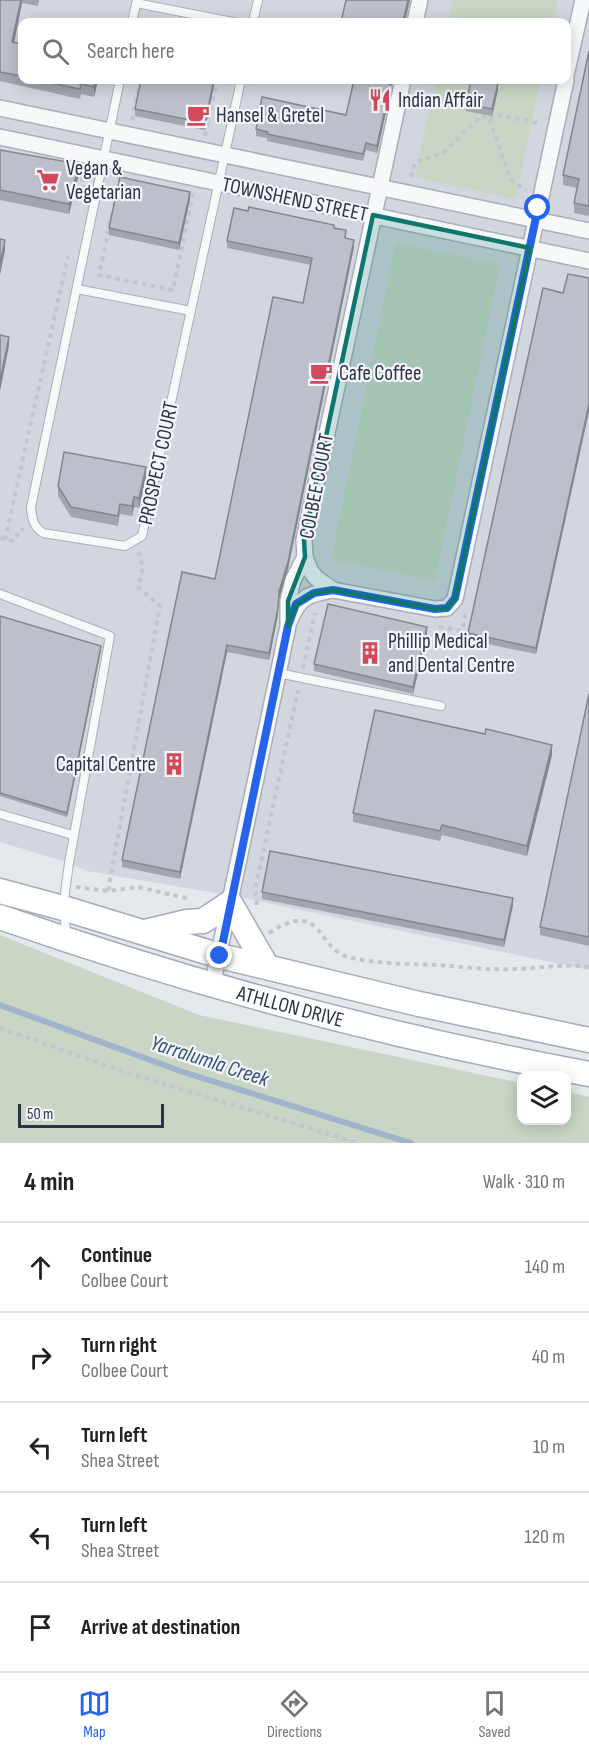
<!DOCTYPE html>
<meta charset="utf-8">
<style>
:root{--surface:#fff;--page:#f6f6f6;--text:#202124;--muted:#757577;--line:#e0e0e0;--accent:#2563eb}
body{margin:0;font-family:"Sofia Sans Condensed",sans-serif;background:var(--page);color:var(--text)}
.controls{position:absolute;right:18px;bottom:18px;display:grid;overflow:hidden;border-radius:12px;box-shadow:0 3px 15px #0003}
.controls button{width:54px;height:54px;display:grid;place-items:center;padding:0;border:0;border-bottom:2px solid var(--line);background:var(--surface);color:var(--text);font:30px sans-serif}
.scale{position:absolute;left:18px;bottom:15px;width:146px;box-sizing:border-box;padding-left:6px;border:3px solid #2b3445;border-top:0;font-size:16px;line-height:21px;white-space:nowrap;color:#2b3445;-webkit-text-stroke:4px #f4f6f9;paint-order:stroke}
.stop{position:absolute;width:18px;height:18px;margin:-14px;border:4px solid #2563eb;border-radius:50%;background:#fff}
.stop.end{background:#2563eb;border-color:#fff;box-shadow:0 2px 6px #0008}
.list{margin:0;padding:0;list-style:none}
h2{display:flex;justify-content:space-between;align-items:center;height:78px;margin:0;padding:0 24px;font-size:26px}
h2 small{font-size:20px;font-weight:400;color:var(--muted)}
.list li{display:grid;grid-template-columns:39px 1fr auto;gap:18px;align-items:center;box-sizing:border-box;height:90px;padding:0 24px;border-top:2px solid var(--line)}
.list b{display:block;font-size:22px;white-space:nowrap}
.list p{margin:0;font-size:20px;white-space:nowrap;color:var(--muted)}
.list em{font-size:20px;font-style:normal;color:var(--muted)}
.icon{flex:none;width:33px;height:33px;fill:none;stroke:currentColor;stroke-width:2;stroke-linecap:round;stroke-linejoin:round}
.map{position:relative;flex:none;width:589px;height:1143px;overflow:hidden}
.search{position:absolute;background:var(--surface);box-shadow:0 3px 15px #0003;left:18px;right:18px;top:18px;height:66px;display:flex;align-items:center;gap:15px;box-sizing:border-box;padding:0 21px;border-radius:12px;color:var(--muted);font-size:22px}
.sheet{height:528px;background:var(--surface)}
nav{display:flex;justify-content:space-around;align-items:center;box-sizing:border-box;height:84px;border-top:2px solid var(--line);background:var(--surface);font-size:16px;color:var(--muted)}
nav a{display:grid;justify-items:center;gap:3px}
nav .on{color:var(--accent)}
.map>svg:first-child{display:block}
</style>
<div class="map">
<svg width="589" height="1143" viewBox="0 0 589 1143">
<rect width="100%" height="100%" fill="#e4e7ec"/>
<path fill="#d2d6de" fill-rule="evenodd" d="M0,0H589V970L239,897L87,871L69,863L0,842ZM22,22H566V80H22Z"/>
<g fill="#c9d6c5">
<path d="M453,0H558L553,22H448Z"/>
<path d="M436,80H541L515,199L415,177Z"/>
<path d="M396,243L500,264L435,581L331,560Z"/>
<path d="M0,935L199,1015L521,1083L522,1120H566L567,1092L589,1097V1143H0Z"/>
</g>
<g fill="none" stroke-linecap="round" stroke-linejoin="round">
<path stroke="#9fb4cc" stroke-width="6" d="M0,1005L183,1072L411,1143"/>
<g stroke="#a9aeb7" stroke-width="10">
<g id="lane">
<path d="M136,3L233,22"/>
<path d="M132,22L137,0"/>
<path d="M253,22L258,0"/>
<path d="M120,80L31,507C32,519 33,526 43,533L125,546L142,536L241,80"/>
<path d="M77,289L191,311"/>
<path d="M0,594L110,636L69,863L63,908L67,936"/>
<path d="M278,673L441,706"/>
<path d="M0,814L73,835"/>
</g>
</g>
<g stroke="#a9aeb7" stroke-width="18">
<g id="street">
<path d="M415,22L420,0"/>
<path d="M566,75L583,0"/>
<path d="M403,80L304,540L305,557L310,570L316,578L333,590L435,609L447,608L455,599L566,80"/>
<path d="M0,108L589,231"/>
<path d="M0,137L589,261"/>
<path d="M290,620C300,596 309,594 333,590"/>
<path d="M212,986L277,679L288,626V601L293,580L305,557"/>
</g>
</g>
<g stroke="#a3abb8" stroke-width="27">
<g id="primary">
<path d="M0,891L63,908L220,956L419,1004L589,1040"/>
<path id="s1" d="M0,917C192,984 389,1037 589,1074"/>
<path d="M145,932L187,922L203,921L230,903L267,967"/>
</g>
</g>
<g stroke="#c2c5cb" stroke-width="4" stroke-dasharray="4.5 4.5" stroke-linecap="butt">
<path d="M152,22H153"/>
<path d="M416,94L441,99L469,100"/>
<path d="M489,118L498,115L542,124"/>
<path d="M132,120L140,80"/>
<path d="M205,136L217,80"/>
<path d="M81,168L83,187"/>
<path d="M120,177L99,275L173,290L193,193"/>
<path d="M411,177L415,162L443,153L481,116L489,118L511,180L526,191"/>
<path d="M0,538L13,541L23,528"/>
<path d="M5,540L68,256"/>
<path d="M439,627L462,631L466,612"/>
<path d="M303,668L315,613"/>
<path d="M76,887L108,891L138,887L190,899"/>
<path d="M108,891L160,606L138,587L143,568L139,552"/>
<path d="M257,905L255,890L298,690"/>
<path d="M269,933C323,898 316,948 348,957C377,964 409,964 439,965C463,967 488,970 512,969C537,969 564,963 589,967"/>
<path d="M0,1028L122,1071L358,1143"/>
</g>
<use href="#lane" stroke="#f7f8fa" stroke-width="8"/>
<use href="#street" stroke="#f7f8fa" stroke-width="15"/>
<use href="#primary" stroke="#fff" stroke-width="24"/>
</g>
<g fill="#a1a5ae">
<path d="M0,0H39L38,6L22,3L14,42L22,44V80H98L94,97L81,94L80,99L0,81Z"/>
<path d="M589,51V216L574,213V203L577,188L563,185V175Z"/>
<path d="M141,80H215L205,130L135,116V109Z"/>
<path d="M354,80H393L377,153L366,150L363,161L267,141V138L256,136V129L346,115Z"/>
<path d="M498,90L492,116L466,111V104Z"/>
<path d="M0,150L79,174L69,214L0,200Z"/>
<path d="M190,199L179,250L109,235V228Z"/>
<path d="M334,228L354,247L288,569L279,599L278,615L269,660L227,652L180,879L122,867V860L215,579L303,303L311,265L227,248V241Z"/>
<path d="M589,278V411L536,654L468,640V633L563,293Z"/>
<path d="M146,477L139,508L134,507L132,516L120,514L118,526L71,517L58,496V486Z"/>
<path d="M0,616L101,650L67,817L0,796Z"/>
<path d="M427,634L413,694L314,671V664Z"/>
<path d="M589,694V946L540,935V927Z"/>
<path d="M552,755L527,856L442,835L440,841L353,822V813Z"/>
<path d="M262,892L513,905L504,947L262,899Z"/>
</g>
<g fill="#83868d">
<path d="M21,0H22V3L12,52V42Z"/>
<path d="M408,0H410L405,22H403Z"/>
<path d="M96,80H98L94,97V87Z"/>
<path d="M214,80H215L205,130V123Z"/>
<path d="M391,80H393L377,153V146Z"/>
<path d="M498,83V90L492,116V109Z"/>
<path d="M79,164V174L69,214V204Z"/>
<path d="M190,192V199L179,250V243Z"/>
<path d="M5,240V250L0,275V265Z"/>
<path d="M354,240V247L288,569L279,599V592Z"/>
<path d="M9,337V346L0,391V381Z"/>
<path d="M589,404V411L536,654V648Z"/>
<path d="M146,467V477L139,508V498Z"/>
<path d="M134,497V507L132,516V506Z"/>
<path d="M278,608V615L269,660V653Z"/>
<path d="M427,627V634L413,694V687Z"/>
<path d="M227,645V652L180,879V872Z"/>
<path d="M101,646V650L67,817V813Z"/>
<path d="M552,745V755L527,856V846Z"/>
<path d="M513,898V905L504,947V940Z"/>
</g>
<g fill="#bbc0ca" stroke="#83868d" stroke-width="1.5">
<path d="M0,0H21L12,42L22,44V76L0,72Z"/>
<path d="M346,0H408L403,22H341Z"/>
<path d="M589,51V206L574,203L579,179L563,175Z"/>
<path d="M37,80H96L94,87L81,84L80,89Z"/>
<path d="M141,80H214L205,123L135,109Z"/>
<path d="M354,80H391L377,146L366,143L363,154L267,134L268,132L256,129L262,97L346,115Z"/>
<path d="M471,80H479L498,83L492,109L466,104Z"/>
<path d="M0,150L79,164L69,204L0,190Z"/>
<path d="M120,177L190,192L179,243L109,228Z"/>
<path d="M249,207L334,225V228L346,230L345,238L354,240L288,562L279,592L278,608L269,653L227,645L180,872L122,860L182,572L215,579L273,297L303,303L312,258L227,241L234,208L248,211Z"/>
<path d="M0,239L5,240L0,265Z"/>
<path d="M568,274L589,278V404L536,648L468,633L543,288L563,293Z"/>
<path d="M0,335L9,337L0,381Z"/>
<path d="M64,452L146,467L139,498L134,497L132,506L120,504L118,516L71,507L58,486Z"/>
<path d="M328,604L427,627L413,687L314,664Z"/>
<path d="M0,616L101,646L67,813L0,793Z"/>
<path d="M589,694V937L540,927Z"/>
<path d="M375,710L485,734L486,729L552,745L527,846L442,825L440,831L353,813Z"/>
<path d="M270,851L513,898L504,940L262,892Z"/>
</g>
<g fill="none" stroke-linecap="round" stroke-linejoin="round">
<path stroke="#2563eb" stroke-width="8" d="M220,956L288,626L296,604L314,593L333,590L435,609L447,608L455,598L538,208"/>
</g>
<path fill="#0f766e" fill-opacity="0.2" stroke="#0f766e" stroke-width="4.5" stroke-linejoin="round" d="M373,215L530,248L455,599L447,608L435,609L333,590L314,593L296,605L288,626V601L305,557L304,540Z"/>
<defs>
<g id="restaurant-bare" transform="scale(1.8)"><path d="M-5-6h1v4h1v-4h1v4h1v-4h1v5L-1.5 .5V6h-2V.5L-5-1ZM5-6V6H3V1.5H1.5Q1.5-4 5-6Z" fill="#d1495b" stroke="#f4f6f9" stroke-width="2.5" paint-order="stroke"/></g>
<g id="cafe-bare" transform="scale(1.8)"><path d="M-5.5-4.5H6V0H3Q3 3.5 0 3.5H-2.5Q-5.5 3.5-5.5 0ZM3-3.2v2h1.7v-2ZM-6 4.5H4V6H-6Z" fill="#d1495b" stroke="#f4f6f9" stroke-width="2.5" paint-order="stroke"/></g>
<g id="supermarket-bare" transform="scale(1.8)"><path d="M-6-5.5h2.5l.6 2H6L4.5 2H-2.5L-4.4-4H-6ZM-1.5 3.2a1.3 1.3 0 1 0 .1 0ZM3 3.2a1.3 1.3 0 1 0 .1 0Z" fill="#d1495b" stroke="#f4f6f9" stroke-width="2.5" paint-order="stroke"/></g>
<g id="building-bare" transform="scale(1.8)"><path d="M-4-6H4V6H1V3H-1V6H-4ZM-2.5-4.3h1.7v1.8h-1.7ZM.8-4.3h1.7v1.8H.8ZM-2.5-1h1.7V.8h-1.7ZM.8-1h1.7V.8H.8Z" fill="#d1495b" stroke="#f4f6f9" stroke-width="2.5" paint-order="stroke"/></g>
</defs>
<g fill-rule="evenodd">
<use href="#restaurant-bare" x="380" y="100"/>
<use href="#cafe-bare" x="198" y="115"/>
<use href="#supermarket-bare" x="48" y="180"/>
<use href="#cafe-bare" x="321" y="373"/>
<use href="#building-bare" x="370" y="653"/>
<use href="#building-bare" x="174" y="764"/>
</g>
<g text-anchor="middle" stroke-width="4.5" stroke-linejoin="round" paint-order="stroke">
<g font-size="21" fill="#2b3445" stroke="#f4f6f9" text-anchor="start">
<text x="398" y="107">Indian Affair</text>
<text x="216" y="122">Hansel &amp; Gretel</text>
<text x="66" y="175">Vegan &amp;<tspan x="66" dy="24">Vegetarian</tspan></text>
<text x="339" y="380">Cafe Coffee</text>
<text x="388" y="648">Phillip Medical<tspan x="388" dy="24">and Dental Centre</tspan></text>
<text x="156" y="771" text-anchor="end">Capital Centre</text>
</g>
<g font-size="21" fill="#2b3445" stroke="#f4f6f9">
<text transform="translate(295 199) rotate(12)" y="7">TOWNSHEND STREET</text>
<text transform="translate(158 463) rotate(-78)" y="7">PROSPECT COURT</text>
<text transform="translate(316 486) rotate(-79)" y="7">COLBEE COURT</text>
<text dy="7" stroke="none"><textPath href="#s1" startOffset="304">ATHLLON DRIVE</textPath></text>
</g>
<g font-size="22" font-style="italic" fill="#34527a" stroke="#f4f6f9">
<text transform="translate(210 1060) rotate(18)" y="8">Yarralumla Creek</text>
</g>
</g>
</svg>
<div class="controls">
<button><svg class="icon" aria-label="layers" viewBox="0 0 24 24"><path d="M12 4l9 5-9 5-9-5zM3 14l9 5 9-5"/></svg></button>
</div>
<div class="scale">50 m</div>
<div class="stop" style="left:538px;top:208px"></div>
<div class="stop end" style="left:220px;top:956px"></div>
<div class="search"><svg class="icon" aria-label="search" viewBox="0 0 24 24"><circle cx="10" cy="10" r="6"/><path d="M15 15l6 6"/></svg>Search here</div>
</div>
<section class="sheet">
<h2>4 min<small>Walk · 310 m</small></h2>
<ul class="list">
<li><svg class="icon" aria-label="ahead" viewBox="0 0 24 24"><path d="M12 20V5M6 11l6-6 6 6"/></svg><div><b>Continue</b><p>Colbee Court</p></div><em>140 m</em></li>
<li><svg class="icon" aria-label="right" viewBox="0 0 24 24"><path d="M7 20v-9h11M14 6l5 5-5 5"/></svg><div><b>Turn right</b><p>Colbee Court</p></div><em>40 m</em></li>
<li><svg class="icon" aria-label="left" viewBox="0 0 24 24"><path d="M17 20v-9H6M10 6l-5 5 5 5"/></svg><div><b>Turn left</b><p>Shea Street</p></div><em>10 m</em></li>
<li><svg class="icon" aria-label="left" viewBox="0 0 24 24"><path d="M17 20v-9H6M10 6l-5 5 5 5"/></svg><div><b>Turn left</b><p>Shea Street</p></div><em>120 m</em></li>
<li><svg class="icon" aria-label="arrive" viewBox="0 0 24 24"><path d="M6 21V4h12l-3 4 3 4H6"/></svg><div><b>Arrive at destination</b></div></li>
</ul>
</section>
<nav>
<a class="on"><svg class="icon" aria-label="map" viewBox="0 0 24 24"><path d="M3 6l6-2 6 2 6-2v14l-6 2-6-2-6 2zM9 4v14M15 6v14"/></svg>Map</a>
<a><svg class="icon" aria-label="directions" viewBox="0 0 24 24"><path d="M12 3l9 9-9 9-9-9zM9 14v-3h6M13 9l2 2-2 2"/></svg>Directions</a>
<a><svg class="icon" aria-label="saved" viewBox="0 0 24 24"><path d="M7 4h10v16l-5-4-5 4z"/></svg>Saved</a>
</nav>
